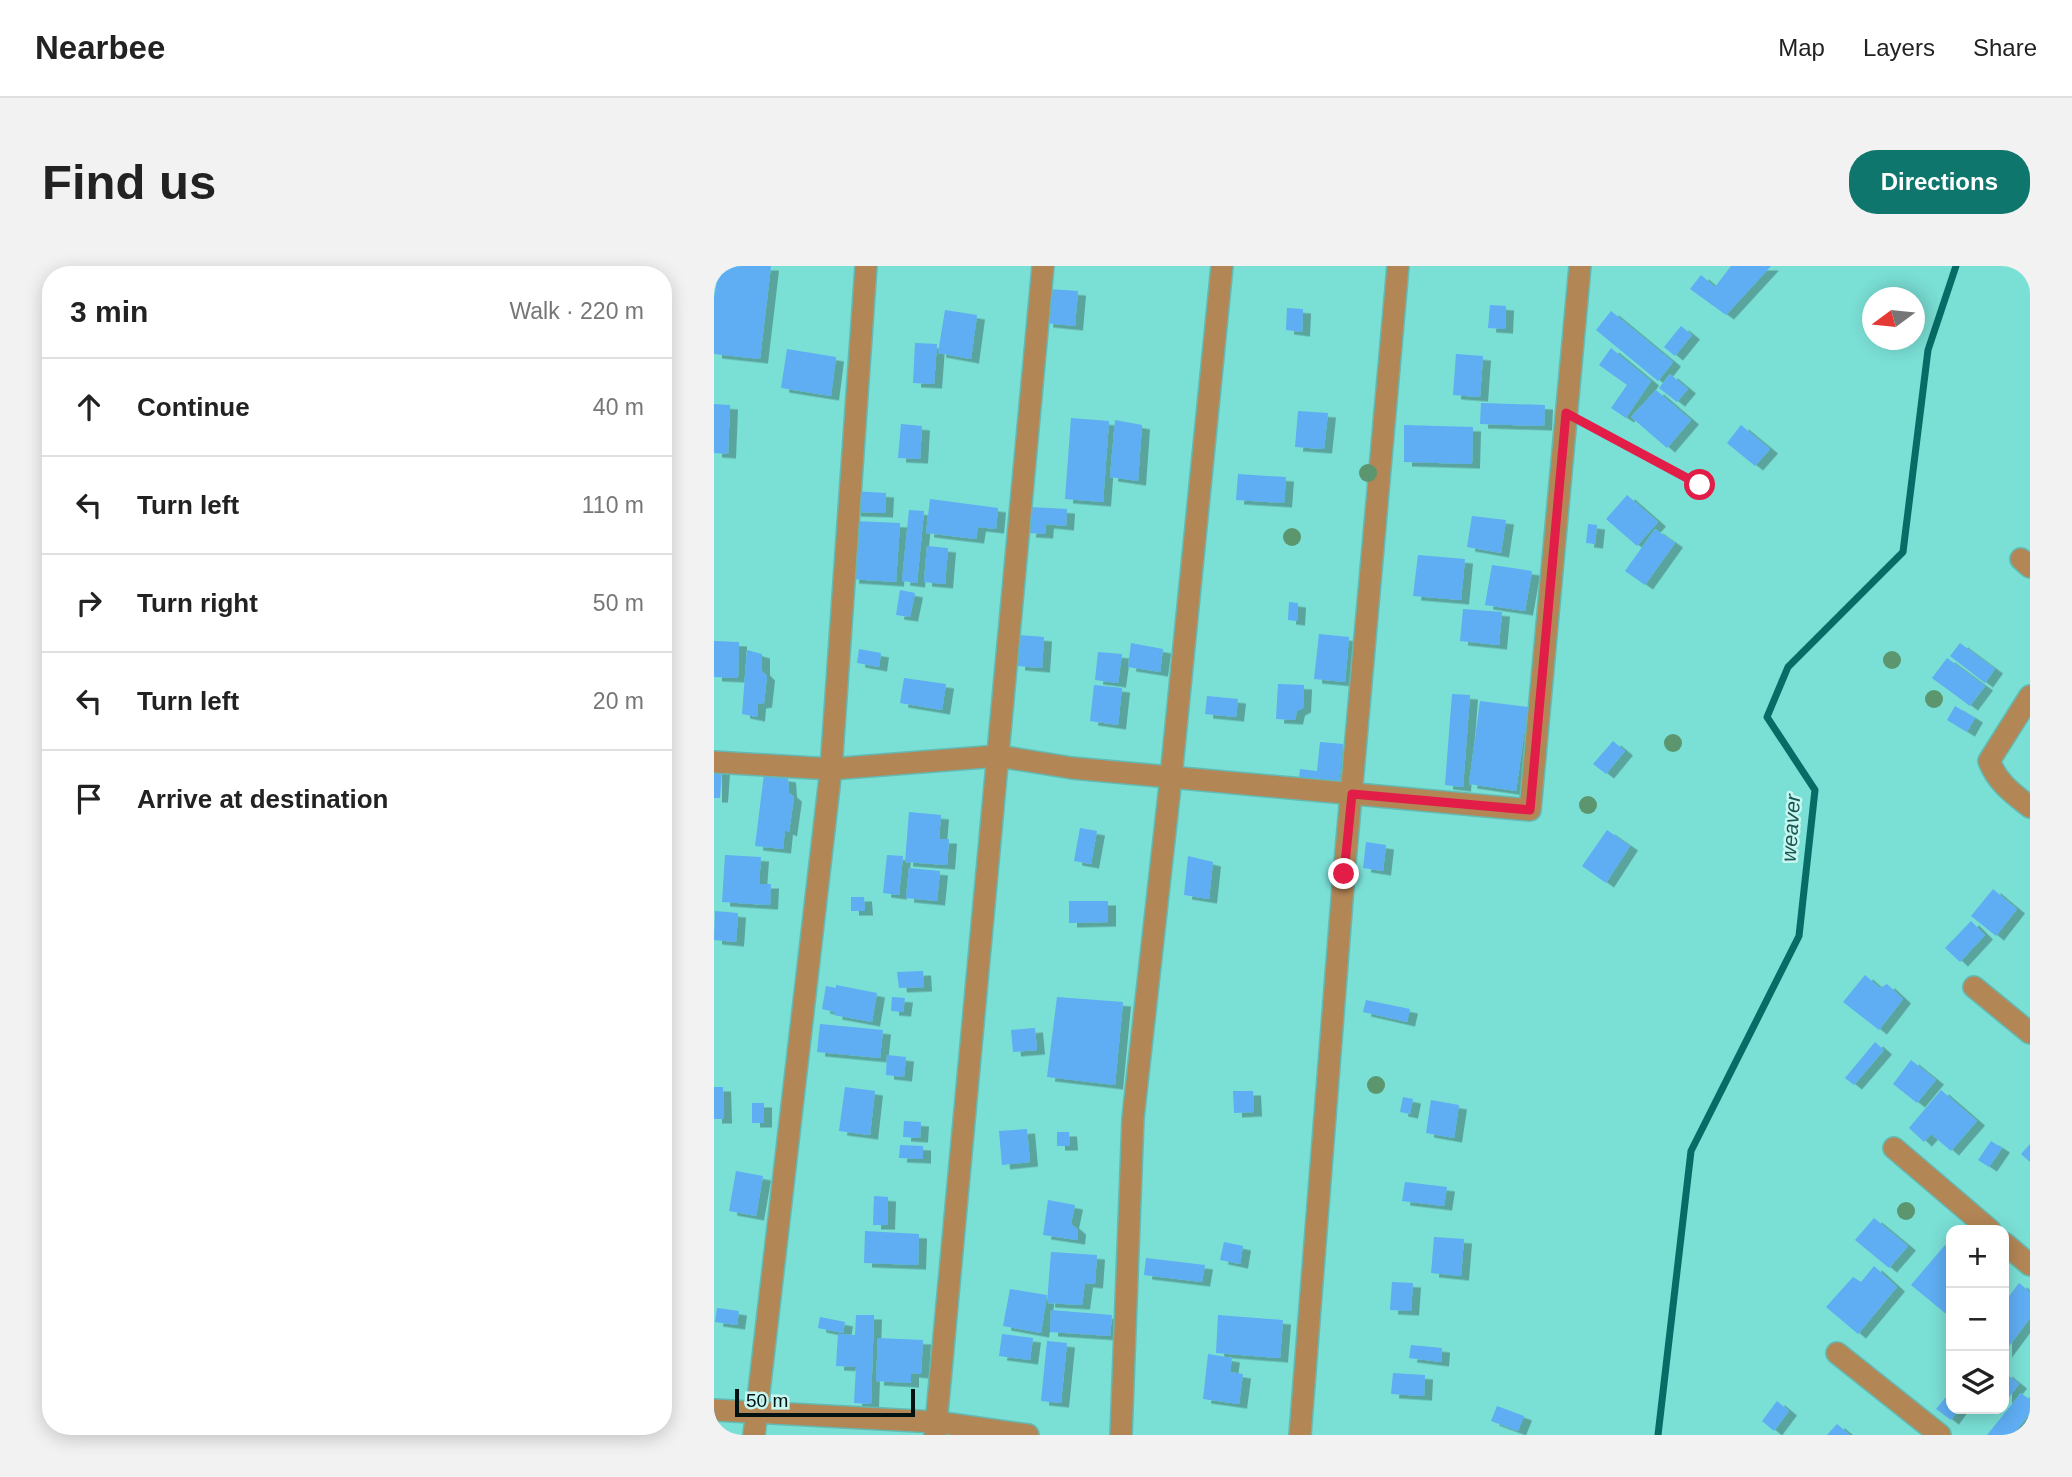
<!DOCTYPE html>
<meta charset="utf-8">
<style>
:root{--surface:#fff;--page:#f2f2f2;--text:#222;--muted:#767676;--line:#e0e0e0;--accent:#0f766e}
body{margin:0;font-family:Arial,sans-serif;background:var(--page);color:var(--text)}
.controls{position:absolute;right:21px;bottom:21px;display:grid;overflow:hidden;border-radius:14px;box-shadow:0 4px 18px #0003}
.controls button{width:63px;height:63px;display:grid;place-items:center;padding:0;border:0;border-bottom:2px solid var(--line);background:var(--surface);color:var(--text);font:35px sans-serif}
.compass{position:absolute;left:1148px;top:21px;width:63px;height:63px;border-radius:50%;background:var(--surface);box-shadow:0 4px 18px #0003;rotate:255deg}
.scale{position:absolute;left:21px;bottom:18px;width:180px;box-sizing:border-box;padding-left:7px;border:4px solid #001211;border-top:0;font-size:19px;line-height:24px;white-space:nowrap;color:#001211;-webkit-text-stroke:5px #c8f6f0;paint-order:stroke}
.stop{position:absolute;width:21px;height:21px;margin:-16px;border:5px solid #e11d48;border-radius:50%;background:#fff}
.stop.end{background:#e11d48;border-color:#fff;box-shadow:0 2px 7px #0008}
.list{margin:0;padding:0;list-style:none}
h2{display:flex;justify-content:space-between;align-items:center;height:91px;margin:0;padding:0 28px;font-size:30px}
h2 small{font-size:23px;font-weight:400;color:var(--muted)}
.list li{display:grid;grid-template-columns:46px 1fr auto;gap:21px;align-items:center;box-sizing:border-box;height:98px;padding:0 28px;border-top:2px solid var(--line)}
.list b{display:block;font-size:26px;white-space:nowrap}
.list em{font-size:23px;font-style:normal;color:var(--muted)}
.icon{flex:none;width:38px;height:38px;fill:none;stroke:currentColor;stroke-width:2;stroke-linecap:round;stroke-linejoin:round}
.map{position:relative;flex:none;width:1316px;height:1169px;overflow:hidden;border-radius:28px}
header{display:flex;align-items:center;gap:42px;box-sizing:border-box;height:98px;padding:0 35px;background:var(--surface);border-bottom:2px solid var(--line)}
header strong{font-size:33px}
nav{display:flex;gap:38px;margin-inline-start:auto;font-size:24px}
.intro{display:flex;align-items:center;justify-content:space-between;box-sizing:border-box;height:168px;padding:0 42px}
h1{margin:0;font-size:49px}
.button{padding:18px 32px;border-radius:28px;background:var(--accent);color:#fff;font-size:24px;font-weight:700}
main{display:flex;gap:42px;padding:0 42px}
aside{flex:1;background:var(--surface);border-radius:28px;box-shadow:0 4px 18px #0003}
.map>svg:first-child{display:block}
</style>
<header>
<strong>Nearbee</strong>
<nav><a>Map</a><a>Layers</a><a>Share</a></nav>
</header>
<div class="intro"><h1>Find us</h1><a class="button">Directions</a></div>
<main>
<aside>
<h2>3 min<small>Walk · 220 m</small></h2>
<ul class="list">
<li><svg class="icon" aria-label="ahead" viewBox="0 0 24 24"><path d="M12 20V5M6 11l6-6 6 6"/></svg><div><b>Continue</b></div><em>40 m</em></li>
<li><svg class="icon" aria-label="left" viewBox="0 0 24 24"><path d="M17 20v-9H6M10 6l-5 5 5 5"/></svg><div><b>Turn left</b></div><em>110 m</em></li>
<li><svg class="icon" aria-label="right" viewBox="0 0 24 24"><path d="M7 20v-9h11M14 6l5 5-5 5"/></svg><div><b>Turn right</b></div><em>50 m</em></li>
<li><svg class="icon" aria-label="left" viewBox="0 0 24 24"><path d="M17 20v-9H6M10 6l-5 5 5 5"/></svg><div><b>Turn left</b></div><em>20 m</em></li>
<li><svg class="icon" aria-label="arrive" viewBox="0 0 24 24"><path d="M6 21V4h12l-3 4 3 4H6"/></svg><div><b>Arrive at destination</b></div></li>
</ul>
</aside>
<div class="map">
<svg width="1316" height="1169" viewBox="0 0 1316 1169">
<defs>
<filter id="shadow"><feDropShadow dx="8" dy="4.5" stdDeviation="0" flood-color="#0004"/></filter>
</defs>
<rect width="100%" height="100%" fill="#7adfd5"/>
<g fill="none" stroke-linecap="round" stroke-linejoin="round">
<path stroke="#066c65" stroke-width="7" d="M944,1169L977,885L1085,670L1101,524L1053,451L1074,401L1189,286L1214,84L1242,0"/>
</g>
<g fill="#5eadf3" filter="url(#shadow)">
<path d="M0,0H57L46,93L0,88V32L5,4L0,3Z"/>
<path d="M1017,0H1057L1012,49L976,23L987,9L1001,21Z"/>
<path d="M335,23L364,25L361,60L331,57Z"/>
<path d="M776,39L792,40L791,63L774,62Z"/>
<path d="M573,42L589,43L588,66L572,64Z"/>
<path d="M231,44L263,49L257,93L224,87Z"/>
<path d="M897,45L959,96L944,115L882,64Z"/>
<path d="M967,60L978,69L961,90L950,81Z"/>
<path d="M201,77L223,78L220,118L199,117Z"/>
<path d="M897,82L937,115L912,152L897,142L913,119L885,99Z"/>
<path d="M73,83L122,91L117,130L67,122Z"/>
<path d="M742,88L769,90L766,131L739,129Z"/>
<path d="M956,108L974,123L963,136L945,122Z"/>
<path d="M942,124L977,154L953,182L917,151Z"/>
<path d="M767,137L831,139L830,160L766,158Z"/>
<path d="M0,138L16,139L14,188L0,187Z"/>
<path d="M584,145L614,147L610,183L581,181Z"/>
<path d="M357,152L395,155L389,236L351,233Z"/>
<path d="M401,154L428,159L424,215L396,211Z"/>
<path d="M187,158L208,160L206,193L184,192Z"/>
<path d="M690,159L759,161L758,198L690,196Z"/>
<path d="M1027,159L1056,183L1041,200L1013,177Z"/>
<path d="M524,208L572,211L570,237L522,234Z"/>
<path d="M139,225L172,227L171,247L139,246Z"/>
<path d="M913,229L944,256L923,280L892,253Z"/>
<path d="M216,233L284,242L282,263L264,261L262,273L212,267Z"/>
<path d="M316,241L353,243L352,260L332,258L331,268L314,267Z"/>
<path d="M195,244L210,245L203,317L188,315Z"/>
<path d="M758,250L792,254L787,287L753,281Z"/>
<path d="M140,255L186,257L182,316L137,313Z"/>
<path d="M874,258L883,259L881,278L872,277Z"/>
<path d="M941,263L961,277L931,319L911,305Z"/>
<path d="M213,280L234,282L231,318L210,316Z"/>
<path d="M704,289L751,293L747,334L699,330Z"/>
<path d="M778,299L818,305L811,345L771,339Z"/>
<path d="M186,324L201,327L196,351L182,349Z"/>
<path d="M575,336L584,337L583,355L574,354Z"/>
<path d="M749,343L788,346L785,379L746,375Z"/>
<path d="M605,368L635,371L631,416L600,413Z"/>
<path d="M305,369L330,371L328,402L303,400Z"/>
<path d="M0,375L25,376L24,412L0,411Z"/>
<path d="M417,377L449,383L446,406L414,401Z"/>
<path d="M1246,377L1281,403L1271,417L1236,390Z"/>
<path d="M145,383L167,387L165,401L143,397Z"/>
<path d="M33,384L48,388V405L53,410L50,437L44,438L43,451L28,448Z"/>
<path d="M384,386L408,388L404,417L381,414Z"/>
<path d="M1233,392L1271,420L1256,440L1218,412Z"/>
<path d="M190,412L232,418L228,444L186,437Z"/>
<path d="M564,418L590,419L589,442L583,445L581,454L562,453Z"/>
<path d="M380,419L408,422L404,459L376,455Z"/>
<path d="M738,428L756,429L749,521L731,519Z"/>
<path d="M493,430L524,433L522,451L491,448Z"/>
<path d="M766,435L814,441L802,525L755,518Z"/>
<path d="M1241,440L1261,452L1253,466L1233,454Z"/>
<path d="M899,475L911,485L892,508L879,498Z"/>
<path d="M606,476L629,478L625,519L585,515L586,503L603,505Z"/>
<path d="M0,502L8,503L6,532H0Z"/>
<path d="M50,508L74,512L75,527L80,531L75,566L71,564L69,583L41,580Z"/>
<path d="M195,546L227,549L225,573H235L233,599L191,596Z"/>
<path d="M366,562L383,565L377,598L360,595Z"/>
<path d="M893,564L916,580L892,617L868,600Z"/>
<path d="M652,576L672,579L669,605L649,602Z"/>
<path d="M11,589L47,591L45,618H57L56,639L8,636Z"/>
<path d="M173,589L189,590L185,629L169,627Z"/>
<path d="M474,590L499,596L495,633L470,629Z"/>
<path d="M195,602L226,605L223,635L192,632Z"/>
<path d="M1279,623L1303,643L1282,670L1257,650Z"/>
<path d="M137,631H150L151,645H137Z"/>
<path d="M355,635H394V656L355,657Z"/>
<path d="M1,645L24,647L22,676L0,674Z"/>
<path d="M1257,655L1271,669L1246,696L1231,682Z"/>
<path d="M209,705L210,721L185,722L183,706Z"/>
<path d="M1151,709L1166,722L1173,718L1189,733L1165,764L1129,736Z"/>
<path d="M122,719L163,727L158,756L120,749L121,746L108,743L112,720L122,722Z"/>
<path d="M178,731L191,732L189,746L177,745Z"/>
<path d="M343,731L409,736L401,819L333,811Z"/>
<path d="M652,734L696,743L693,756L649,746Z"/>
<path d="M106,758L169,764L166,792L103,786Z"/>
<path d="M321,762L323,784L299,786L297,764Z"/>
<path d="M1161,776L1170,784L1140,819L1131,812Z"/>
<path d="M173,789L192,791L190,811L172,809Z"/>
<path d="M1197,794L1222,814L1203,837L1179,818Z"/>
<path d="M0,821H9L10,853H0Z"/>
<path d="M131,821L161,825L156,869L125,865Z"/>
<path d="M1227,824L1263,855L1237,885L1217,868L1210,876L1195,862Z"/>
<path d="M519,825H539L540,846L520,847Z"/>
<path d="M689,831L699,833L696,848L686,846Z"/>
<path d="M717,834L745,839L740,872L712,867Z"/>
<rect x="38" y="837" width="12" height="20"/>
<path d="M190,855L207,856L206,872L189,871Z"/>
<path d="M313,863L316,896L288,899L285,865Z"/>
<path d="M343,866H355L356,880H343Z"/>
<path d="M1277,875L1288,882L1275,901L1264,894Z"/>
<path d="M1316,878V896L1307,888Z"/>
<path d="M186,879L209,880V893L185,892Z"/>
<path d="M22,905L49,910L42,950L15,945Z"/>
<path d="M691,916L733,921L730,940L688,935Z"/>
<path d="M160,930L174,931L173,959H159Z"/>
<path d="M334,934L361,939L357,958L364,964L363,974L329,969Z"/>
<path d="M1160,952L1194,980L1175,1002L1141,974Z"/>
<path d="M151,965L205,968L204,999L150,997Z"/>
<path d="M720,971L750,973L747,1010L717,1007Z"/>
<path d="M510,976L529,980L526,998L506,994Z"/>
<path d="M1231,979L1237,984V1052L1197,1019Z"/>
<path d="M337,986L383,989L381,1018L371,1017L368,1039L333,1037Z"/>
<path d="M432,992L491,999L488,1016L430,1009Z"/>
<path d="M1160,1000L1183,1021L1144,1068L1112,1041L1139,1011L1147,1016Z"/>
<path d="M678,1016L699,1017L697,1045L676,1044Z"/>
<path d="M1305,1017L1316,1026V1052L1290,1087V1037Z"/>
<path d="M296,1023L333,1029L327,1067L289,1060Z"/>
<path d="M3,1042L25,1045L23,1059L1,1056Z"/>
<path d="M337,1044L398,1049L396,1070L336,1066Z"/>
<path d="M142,1049H160L157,1138L140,1137L142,1101L122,1100L124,1068L141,1069Z"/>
<path d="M504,1049L569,1054L566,1092L502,1087Z"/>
<path d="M106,1051L131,1056L129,1067L104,1062Z"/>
<path d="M288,1068L319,1072L316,1094L285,1090Z"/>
<path d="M164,1072L209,1074L207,1108L197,1107V1117L162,1115Z"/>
<path d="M333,1075L353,1077L347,1137L327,1135Z"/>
<path d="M697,1079L728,1082L727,1096L695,1092Z"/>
<path d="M494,1088L518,1092L516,1106L529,1108L525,1138L489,1133Z"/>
<path d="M1290,1106L1305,1118L1290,1138Z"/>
<path d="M679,1107L711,1109L710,1130L677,1128Z"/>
<path d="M1307,1127L1316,1134V1147L1299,1169H1273Z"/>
<path d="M1232,1131L1237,1135V1143H1245L1237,1154L1222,1143Z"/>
<path d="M1063,1135L1075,1145L1060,1165L1048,1155Z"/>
<path d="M783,1140L810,1150L804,1165L777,1155Z"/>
<path d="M1123,1158L1136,1169H1113Z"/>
</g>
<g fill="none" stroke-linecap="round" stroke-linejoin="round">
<g stroke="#64bab2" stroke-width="24">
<g id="street">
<path d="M1307,293L1316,301"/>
<path d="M1316,430L1275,495C1283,516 1298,527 1316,541"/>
<path d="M0,496L117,503L284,490L358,502L816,544L866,0"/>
<path d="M1260,721L1316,767"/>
<path d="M1180,882L1276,964"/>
<path d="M1290,977L1316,999"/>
<path d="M1123,1087L1226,1169"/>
<path d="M0,1144L222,1156L314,1169"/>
<path d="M40,1169L117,503L152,0"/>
<path d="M221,1169L329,0"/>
<path d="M407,1169L419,852L457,511L508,0"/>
<path d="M586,1169L630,608L684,0"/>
</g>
</g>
<path stroke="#4a8e88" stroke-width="4.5" stroke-dasharray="3.5 5" stroke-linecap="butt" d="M873,158L986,219"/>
<use href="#street" stroke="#b38656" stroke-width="21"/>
</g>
<g fill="#5b966e">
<circle cx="654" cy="207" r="9"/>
<circle cx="578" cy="271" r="9"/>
<circle cx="1178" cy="394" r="9"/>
<circle cx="1220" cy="433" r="9"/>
<circle cx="959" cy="477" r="9"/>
<circle cx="874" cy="539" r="9"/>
<circle cx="662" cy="819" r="9"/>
<circle cx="1192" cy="945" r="9"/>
</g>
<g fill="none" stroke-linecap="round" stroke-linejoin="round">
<path stroke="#e11d48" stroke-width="9" d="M630,608L638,528L816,544L852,147L986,219"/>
</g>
<g text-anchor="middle" stroke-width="5" stroke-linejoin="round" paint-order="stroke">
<g font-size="21" font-style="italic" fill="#175651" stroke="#c8f6f0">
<text transform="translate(1077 562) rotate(-86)" y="7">weaver</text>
</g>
</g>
</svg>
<div class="controls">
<button>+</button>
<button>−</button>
<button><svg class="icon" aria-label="layers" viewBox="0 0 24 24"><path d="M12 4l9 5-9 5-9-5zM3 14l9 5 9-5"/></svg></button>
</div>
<svg class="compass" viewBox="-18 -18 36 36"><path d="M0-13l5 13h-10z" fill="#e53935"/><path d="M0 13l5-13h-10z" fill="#767676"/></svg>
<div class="scale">50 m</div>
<div class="stop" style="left:986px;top:219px"></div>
<div class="stop end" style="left:630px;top:608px"></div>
</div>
</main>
